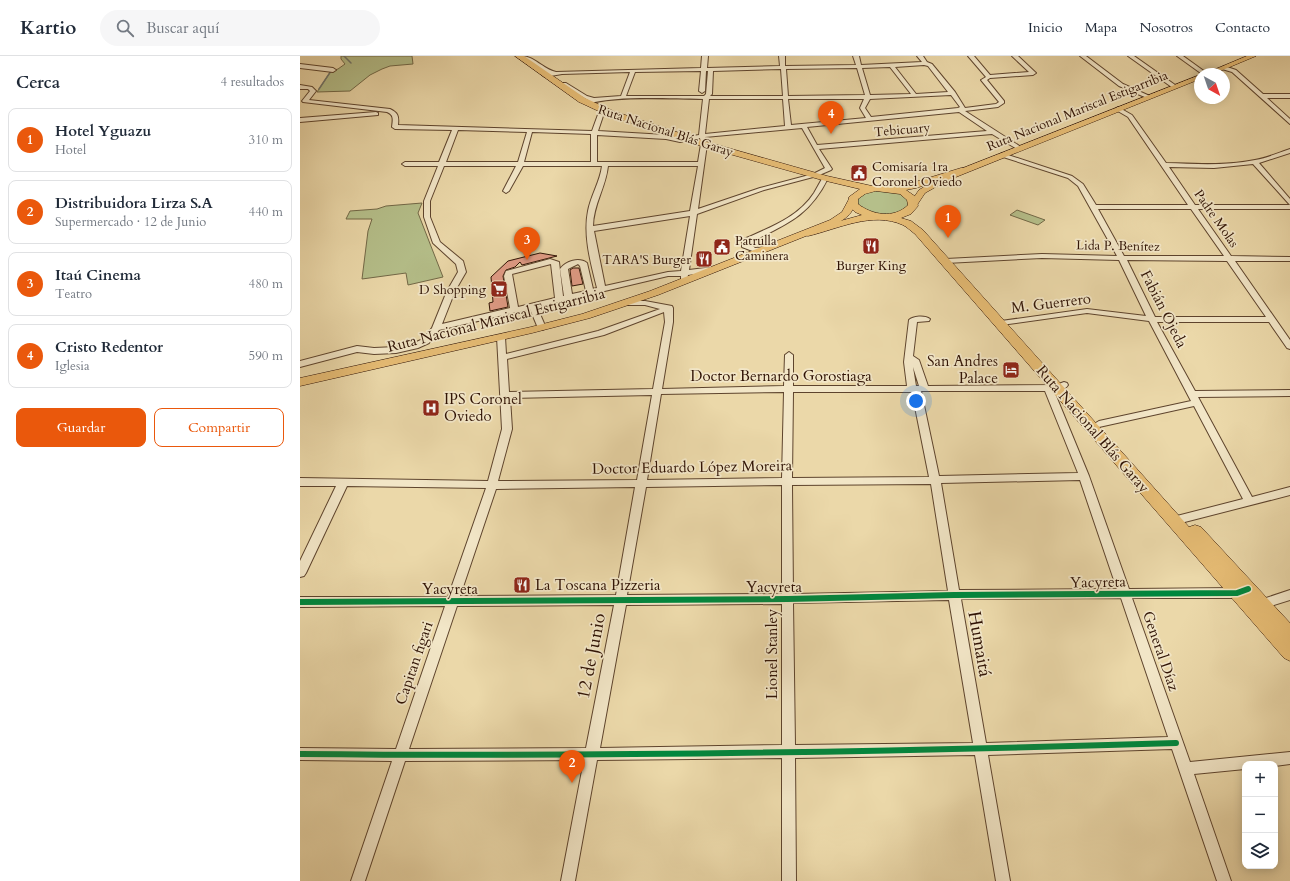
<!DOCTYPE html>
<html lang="es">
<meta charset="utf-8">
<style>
:root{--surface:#fff;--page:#f6f6f7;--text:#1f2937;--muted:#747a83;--line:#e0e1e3;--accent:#ea580c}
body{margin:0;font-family:Cardo,serif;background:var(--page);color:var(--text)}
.controls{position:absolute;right:12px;bottom:12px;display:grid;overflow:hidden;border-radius:8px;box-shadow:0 2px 10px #0003}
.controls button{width:36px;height:36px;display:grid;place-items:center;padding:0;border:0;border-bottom:1px solid var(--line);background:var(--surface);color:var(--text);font:20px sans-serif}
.compass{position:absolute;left:894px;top:12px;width:36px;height:36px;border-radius:50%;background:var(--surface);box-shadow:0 2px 10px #0003;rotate:140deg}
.you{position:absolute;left:616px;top:345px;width:14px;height:14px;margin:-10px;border:3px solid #fff;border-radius:50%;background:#1a73e8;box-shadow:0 0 0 6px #1a73e833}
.badge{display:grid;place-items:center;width:26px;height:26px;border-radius:50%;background:var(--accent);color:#fff;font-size:13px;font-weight:700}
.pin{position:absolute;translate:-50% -33px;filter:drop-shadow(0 1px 2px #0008)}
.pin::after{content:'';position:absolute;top:21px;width:14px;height:12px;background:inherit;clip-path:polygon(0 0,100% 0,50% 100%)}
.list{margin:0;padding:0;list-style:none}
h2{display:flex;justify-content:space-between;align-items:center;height:52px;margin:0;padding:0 16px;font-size:17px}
h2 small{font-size:13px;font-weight:400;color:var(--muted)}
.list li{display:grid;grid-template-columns:26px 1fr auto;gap:12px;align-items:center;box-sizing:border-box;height:64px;margin:0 8px 8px;padding:0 8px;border:1px solid var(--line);border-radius:8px}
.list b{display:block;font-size:15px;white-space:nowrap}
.list p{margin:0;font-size:13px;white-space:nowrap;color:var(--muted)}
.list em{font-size:13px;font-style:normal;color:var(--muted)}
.actions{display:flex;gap:8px;padding:12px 16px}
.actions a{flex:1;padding:9px 0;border:1px solid var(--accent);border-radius:8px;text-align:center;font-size:14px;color:var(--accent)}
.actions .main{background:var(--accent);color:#fff}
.icon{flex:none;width:22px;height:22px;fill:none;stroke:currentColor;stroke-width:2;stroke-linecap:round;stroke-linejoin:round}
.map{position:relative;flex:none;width:990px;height:825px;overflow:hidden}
header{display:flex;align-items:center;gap:24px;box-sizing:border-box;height:56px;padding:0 20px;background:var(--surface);border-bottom:1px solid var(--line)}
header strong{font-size:19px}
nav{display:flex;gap:22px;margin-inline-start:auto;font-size:14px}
.search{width:280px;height:36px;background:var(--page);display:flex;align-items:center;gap:10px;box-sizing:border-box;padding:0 14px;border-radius:22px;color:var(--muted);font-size:15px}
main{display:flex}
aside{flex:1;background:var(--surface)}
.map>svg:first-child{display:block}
</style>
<header>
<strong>Kartio</strong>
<div class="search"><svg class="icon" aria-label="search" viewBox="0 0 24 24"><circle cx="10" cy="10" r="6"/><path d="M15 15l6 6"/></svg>Buscar aquí</div>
<nav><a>Inicio</a><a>Mapa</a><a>Nosotros</a><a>Contacto</a></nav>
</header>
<main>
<aside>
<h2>Cerca<small>4 resultados</small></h2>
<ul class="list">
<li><span class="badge">1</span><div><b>Hotel Yguazu</b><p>Hotel</p></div><em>310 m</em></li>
<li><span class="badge">2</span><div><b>Distribuidora Lirza S.A</b><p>Supermercado · 12 de Junio</p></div><em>440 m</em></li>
<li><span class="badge">3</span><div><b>Itaú Cinema</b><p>Teatro</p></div><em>480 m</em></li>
<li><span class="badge">4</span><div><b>Cristo Redentor</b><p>Iglesia</p></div><em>590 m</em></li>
</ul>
<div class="actions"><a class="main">Guardar</a><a>Compartir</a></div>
</aside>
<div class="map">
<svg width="990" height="825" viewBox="0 0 990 825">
<rect width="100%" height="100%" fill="#ebd8a9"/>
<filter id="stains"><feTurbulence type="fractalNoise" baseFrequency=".005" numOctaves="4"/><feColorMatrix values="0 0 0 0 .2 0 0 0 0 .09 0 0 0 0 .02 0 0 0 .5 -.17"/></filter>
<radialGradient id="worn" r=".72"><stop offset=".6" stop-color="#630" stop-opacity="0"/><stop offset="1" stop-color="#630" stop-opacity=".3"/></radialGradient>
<g fill="#b5bf8a" stroke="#726847">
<path d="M41,0H112L113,8L90,10L82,13L70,19L50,35L17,36L31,15L38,13L45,8L41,3Z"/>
<path d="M580,134C591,136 607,135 610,148C604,158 584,161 574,158C568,155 562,152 556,149L558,140L564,137Z"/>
<path d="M122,147L118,157L143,221L108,229L106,217L62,223L68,175L72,163H46L50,155L77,153L86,150Z"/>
<path d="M717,154L745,164L738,169L710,159Z"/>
</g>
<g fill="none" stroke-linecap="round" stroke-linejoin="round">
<g stroke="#70766c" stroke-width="1.5">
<path d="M44,0L51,7"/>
<path d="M19,33L31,15"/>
</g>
</g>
<g fill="#e19c86" stroke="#2f1204">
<path d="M240,197L257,200L222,209L220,206L215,211L206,214L203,220L208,251L190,255L189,247L193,246L191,221L208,205Z"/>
<path d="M273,212H279L283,228L272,230L270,214Z"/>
</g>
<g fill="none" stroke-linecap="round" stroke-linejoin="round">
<g stroke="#5e442d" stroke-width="2">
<g id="minor">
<path d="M221,0C234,0 243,13 256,16L401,12L402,0H408L407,12L480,10L479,0H485V10L556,9L553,0H559L561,9L622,6L617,0H623L627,6L632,8L655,36L665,52L696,48L699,46L681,24L686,21L668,0H674L690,19L729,16L712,0H718L736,17L733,19L690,22L687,24L704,45V47L698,51L665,55L721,91V93H717L692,78L519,93L532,113L531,114L517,120L464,134L397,158L389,214L413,211H416V215L388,219L387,224H381V220H368L237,251L246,272L242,274L238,272L230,253L139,274L129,287L118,292L96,297L74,298L57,296L0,311V305L57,290L74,292L96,291L112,288L123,283L132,272L147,235L158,216L156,208L133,187L124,161V145L138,110H105L102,108L105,106H139L152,74L95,73L92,71C93,63 94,59 87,56L3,46L2,45L10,35L8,33H0V29L12,31L16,35L9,44L90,53C98,57 99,60 98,69L292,75L300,53L302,52L305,54L298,75L366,79L380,82L399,79L403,43C369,43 319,39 287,48L284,46L288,44L262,29V27H266L287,40L294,42L321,40L330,16L262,18L245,21L242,19L247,17ZM624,9L628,10L648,36L616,38L595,11ZM590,11L611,38L570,39L562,12ZM557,12L565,39L488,40L486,13ZM481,13L483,40H410L412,38L413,15ZM401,15L399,35L402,37L405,35L406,15H408L406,38L404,40H326L335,16ZM651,39L660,51L658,52L571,61L565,52L570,43ZM409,43H483L485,70L405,78ZM488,43H564L560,52L566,62L491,69ZM659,56L687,75L517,89L507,71ZM502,72L525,112L513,118L460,132L398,153L407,88L405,81ZM158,74L227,76L218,106H146ZM232,76L291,78V106H224ZM297,79L366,83L380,86L400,82L401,88L398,106H297ZM144,110H216L203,135L206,137L209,135L223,110H302C300,126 291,139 288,155C283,180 291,208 297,232L293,233L287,207C279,201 266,205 260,213L264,240H263L259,206L250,203L206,215L204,220L210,252L142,268L155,235L166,216L163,205L140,186L130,161V145ZM308,110H398L390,155L293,170C293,149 306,131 308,110ZM390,160L381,215L368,216L305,230L294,175ZM251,208L255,242L218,251L212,218ZM278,208L280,210L286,235L272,238L268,213Z"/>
<path d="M780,0H786L823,28L852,41L847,42L819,30Z"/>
<path d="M828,0H834L878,31L873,32Z"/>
<path d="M877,0H883L908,18H902Z"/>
<path d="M0,8L33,12L36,14L33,16L0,12Z"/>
<path d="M924,10L936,14L963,38H990V42H967L990,63V68L932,16L922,13L921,12Z"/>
<path d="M818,51L832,59L866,107C896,108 926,110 955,104C967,102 978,97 990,93V97L959,107L990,143V153H898L931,200L990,201V205H935L990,284V293L987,292L969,266H857L895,335L990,334V340L898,341L952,441L990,431V439L873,469L869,468L868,465L869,462L943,443L894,350L799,371L794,368L799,365L891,345L849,265L787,257L701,269L697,267L701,265L787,253L846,260L819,204L742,202L646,207L642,205L646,203L742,198L817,200L778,130L768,122L700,100L699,99L702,97L772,120L783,128L796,149H888L828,61L816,54L815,53ZM953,108L990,149H895L869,111L914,112ZM798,153H891L924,200H824ZM827,204L927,205L966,261H855Z"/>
<path d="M76,56L78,57V59L0,66V62Z"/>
<path d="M523,121L528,122C509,161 486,168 449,187L455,192L466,191V195L455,196L442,191V184C468,172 498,162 514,137C517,132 520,126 523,121Z"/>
<path d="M324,245H345L372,250L373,252V266L362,333L484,330L485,299L489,296L493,299V330H607L604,306L609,264C613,260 625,259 630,263L629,265L617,266L613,300L619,304L628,330L756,329L764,326L767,327L768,329C765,334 759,335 754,335L789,420L829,533L940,532L944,533L946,536L944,539L937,542H832L890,706L990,696V708L975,710V708H945V713L894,718L931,825H917L872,693L688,699L710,825H696L675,699L495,702L496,825H482V702L297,704L275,825H261L284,704L105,705L65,825H51L92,705L0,704V692L96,693L145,550L0,551V541H148L186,432L47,430L6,517L4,520L0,521V505L36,430H0V422L188,425L202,373L197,281L198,279H204L205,281L206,298L298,275L360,253L345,249H324ZM364,256L365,266L353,333L209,336L207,303L304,279ZM613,311L619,330H616ZM621,335H745L778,417L639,420ZM484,336L482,422L347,424L361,338ZM493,336H612L629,421L492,422ZM352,339L337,424L198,425L212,373L210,342ZM780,424L817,533L659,534L641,427ZM631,428L648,535L493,538L492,429ZM482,429V538L327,539L346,431ZM335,431L316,539L160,540L196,433ZM821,542L868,681L686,687L661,543ZM649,544L673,687L495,689L493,547ZM482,548V689L300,692L326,549ZM314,549L286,692L109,693L157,550Z"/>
<path d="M990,534V544L958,554L954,552L952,549L954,546Z"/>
</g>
</g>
<g stroke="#2f1204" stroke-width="1">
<g id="major">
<path d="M947,0H956L913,18H904Z"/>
<path d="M900,19V23L646,125L625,137L617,149L614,150L610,147L619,134L640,121Z"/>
<path d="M552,142L556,145C553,157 547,162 536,168L358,239L290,262L232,277L0,330V322L231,271L282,258L350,235L530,164L542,156L549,143Z"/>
</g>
</g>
<g stroke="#2f1204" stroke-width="1">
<path id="highway" d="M215,0H224L285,42L313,55L407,86L527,120L572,130L580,129L589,131L612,127L661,112H667L669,114L667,116L616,132L606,134L616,141L618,150L611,158L601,162L611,165L623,174L889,471L895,469L901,471L990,567V605L984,602L615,178C611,175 607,171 603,169C572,155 538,173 508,180L504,179L503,177L504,175L562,159L555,156L548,149L549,141L560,133L522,124L401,90L307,59L279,46ZM576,135L600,138L607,144L608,149C594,163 572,159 558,148V143L565,138Z"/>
</g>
<use href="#minor" fill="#f2e6c7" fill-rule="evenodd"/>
<use href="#major" fill="#e6bc74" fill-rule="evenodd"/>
<use href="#highway" fill="#e6bc74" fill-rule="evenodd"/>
<g stroke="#f2e6c7" stroke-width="9">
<g id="cycleway">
<path d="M0,546L488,543L654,539L937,537L948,533"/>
<path d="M0,698C292,701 584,696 876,687"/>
</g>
</g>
<use href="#cycleway" stroke="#00873e" stroke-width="6"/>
</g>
<defs>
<g id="civic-square" transform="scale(0.9)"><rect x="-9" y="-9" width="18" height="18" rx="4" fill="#8f2418" stroke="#f2e6c7"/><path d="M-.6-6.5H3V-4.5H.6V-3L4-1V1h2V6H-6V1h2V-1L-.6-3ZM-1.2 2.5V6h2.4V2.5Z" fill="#fff"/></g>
<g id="restaurant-square" transform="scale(0.9)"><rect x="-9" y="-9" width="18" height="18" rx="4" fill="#8f2418" stroke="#f2e6c7"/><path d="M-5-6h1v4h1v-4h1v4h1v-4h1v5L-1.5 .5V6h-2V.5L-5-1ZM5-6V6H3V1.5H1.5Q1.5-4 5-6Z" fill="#fff"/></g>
<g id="supermarket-square" transform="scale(0.9)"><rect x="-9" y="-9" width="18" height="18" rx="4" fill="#8f2418" stroke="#f2e6c7"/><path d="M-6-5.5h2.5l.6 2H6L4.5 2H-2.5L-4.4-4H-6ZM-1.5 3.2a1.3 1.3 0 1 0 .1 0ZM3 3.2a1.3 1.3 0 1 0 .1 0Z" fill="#fff"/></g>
<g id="hotel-square" transform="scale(0.9)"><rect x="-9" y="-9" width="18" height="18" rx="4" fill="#8f2418" stroke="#f2e6c7"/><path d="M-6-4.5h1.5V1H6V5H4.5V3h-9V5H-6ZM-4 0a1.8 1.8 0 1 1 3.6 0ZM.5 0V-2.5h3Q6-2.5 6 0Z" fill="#fff"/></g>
<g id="hospital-square" transform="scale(0.9)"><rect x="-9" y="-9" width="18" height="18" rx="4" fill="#8f2418" stroke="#f2e6c7"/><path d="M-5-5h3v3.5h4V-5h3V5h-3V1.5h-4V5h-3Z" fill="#fff"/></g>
</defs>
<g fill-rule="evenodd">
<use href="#civic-square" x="559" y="117"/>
<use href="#restaurant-square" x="571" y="190"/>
<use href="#civic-square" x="422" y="191"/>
<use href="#restaurant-square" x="404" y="203"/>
<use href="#supermarket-square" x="199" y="233"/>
<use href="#hotel-square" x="711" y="314"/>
<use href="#hospital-square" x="131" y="352"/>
<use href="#restaurant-square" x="222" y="529"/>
</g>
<g text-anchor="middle" stroke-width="3.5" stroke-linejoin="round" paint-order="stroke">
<g font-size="13" fill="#2f1204" stroke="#f2e6c7">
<text transform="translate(777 54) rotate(-22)" y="5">Ruta Nacional Mariscal Estigarribia</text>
<text transform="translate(602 73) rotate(-5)" y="5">Tebicuary</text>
<text transform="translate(366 74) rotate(18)" y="5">Ruta Nacional Blás Garay</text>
<text transform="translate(917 162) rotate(55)" y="5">Padre Molas</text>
<text transform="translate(818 189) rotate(1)" y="5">Lida P. Benítez</text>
</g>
<g font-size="13" fill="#2f1204" stroke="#f2e6c7" text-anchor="start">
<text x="572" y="115">Comisaría 1ra<tspan x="572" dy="15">Coronel Oviedo</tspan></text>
<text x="435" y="189">Patrulla<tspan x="435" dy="15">Caminera</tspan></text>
<text x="391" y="208" text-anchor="end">TARA'S Burger</text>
<text x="571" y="214" text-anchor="middle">Burger King</text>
<text x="186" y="238" text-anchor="end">D Shopping</text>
</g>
<g font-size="15" fill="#2f1204" stroke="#f2e6c7">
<text transform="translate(751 247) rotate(-7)" y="5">M. Guerrero</text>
<text transform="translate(864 253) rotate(63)" y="5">Fabián Ojeda</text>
<text transform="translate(196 264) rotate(-14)" y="5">Ruta Nacional Mariscal Estigarribia</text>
<text x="481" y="325">Doctor Bernardo Gorostiaga</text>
<text transform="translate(793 373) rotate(49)" y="5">Ruta Nacional Blás Garay</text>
<text transform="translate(392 411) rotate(-1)" y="5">Doctor Eduardo López Moreira</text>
<text transform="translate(798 526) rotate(-1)" y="5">Yacyreta</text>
<text x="474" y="536">Yacyreta</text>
<text x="150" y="538">Yacyreta</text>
<text transform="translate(861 595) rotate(71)" y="5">General Díaz</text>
<text transform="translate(472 598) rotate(-90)" y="5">Lionel Stanley</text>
<text transform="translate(114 607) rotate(-71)" y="5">Capitan figari</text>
</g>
<g font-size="15" fill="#2f1204" stroke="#f2e6c7" text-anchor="start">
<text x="698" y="310" text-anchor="end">San Andres<tspan x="698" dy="17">Palace</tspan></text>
<text x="144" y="348">IPS Coronel<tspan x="144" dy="17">Oviedo</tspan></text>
<text x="235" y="534">La Toscana Pizzeria</text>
</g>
<g font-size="18" fill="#2f1204" stroke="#f2e6c7">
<text transform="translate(680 588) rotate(80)" y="6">Humaitá</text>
<text transform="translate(291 600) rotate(-79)" y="6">12 de Junio</text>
</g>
</g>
<rect width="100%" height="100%" filter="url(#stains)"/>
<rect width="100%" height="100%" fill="url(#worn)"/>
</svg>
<div class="controls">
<button>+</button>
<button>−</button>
<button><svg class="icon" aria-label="layers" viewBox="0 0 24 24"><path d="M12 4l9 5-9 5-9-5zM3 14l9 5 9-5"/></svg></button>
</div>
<svg class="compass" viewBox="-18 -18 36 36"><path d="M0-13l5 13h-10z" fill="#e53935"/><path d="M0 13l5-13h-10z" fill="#747a83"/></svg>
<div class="you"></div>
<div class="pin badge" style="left:648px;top:182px">1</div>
<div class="pin badge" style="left:272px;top:727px">2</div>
<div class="pin badge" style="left:227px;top:204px">3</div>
<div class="pin badge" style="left:531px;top:78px">4</div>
</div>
</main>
